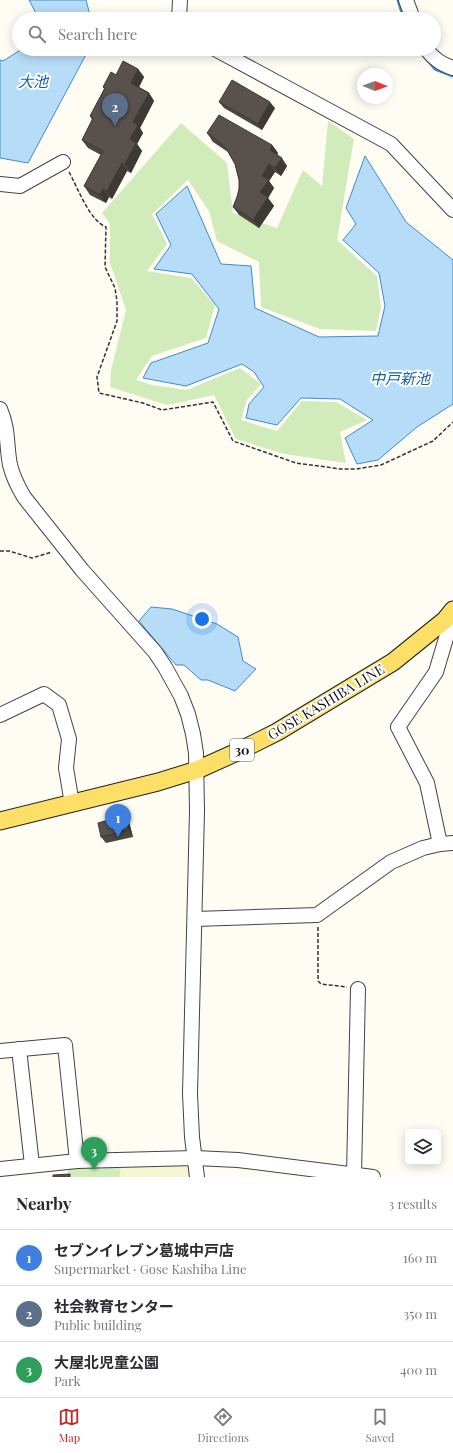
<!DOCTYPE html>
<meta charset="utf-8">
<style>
:root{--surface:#fff;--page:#f7f7f7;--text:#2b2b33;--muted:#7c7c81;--line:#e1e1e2;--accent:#c52423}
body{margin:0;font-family:"Playfair Display","Noto Sans JP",serif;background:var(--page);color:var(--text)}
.controls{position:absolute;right:12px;bottom:12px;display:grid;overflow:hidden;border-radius:6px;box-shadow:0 2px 10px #0003}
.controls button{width:36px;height:36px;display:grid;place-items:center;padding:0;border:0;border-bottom:1px solid var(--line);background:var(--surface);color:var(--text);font:20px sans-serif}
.compass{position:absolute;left:357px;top:68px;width:36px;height:36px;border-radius:50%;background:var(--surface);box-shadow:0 2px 10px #0003;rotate:91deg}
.you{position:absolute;left:202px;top:619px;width:14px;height:14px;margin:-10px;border:3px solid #fff;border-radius:50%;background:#1a73e8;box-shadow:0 0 0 6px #1a73e833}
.badge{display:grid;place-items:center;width:26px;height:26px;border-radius:50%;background:var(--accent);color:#fff;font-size:13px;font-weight:700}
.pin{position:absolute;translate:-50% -33px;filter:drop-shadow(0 1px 2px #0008)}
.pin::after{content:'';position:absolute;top:21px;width:14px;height:12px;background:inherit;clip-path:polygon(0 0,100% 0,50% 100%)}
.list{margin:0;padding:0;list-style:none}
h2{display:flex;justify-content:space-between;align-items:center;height:52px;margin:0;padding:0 16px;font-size:17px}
h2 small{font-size:13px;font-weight:400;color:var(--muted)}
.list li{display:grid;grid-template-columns:26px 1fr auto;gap:12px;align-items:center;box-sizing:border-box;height:56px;padding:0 16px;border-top:1px solid var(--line)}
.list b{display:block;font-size:15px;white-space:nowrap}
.list p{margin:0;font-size:13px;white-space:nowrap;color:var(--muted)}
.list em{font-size:13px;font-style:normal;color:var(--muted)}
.icon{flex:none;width:22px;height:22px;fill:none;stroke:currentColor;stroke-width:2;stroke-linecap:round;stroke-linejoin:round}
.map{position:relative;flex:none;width:453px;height:1177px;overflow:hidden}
.search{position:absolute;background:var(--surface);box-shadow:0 2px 10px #0003;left:12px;right:12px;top:12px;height:44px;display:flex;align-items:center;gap:10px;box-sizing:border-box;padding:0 14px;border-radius:22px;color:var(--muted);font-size:15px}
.sheet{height:220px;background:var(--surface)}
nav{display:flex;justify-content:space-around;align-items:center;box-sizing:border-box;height:56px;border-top:1px solid var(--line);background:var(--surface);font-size:11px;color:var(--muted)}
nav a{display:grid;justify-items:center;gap:2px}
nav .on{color:var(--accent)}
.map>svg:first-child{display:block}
</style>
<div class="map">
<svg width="453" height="1177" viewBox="0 0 453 1177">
<rect width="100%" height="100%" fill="#fffdf3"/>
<path fill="#f6f5d2" d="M189,1161L191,1177H120L121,1162Z"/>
<g fill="#d1ebbb">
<path d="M328,121L354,139L337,240L377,276L381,307L376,331L320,329L261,307L259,262L217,241L209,211L188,180L152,214L167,244L147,271L191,278L215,305L206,338L152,356L136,380L152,385L187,390L240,368L261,384L247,400L241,420L277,431L302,401L336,402L367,420L340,432L346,463L284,454L236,439L214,395L167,405L110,387L111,370L126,310L110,263V224L102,213L181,123L227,163L233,213L277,228L303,170L322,186Z"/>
<path d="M121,1162L120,1177H68V1164Z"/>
</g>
<g fill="#b6dcf8" stroke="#3b8dd1">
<path d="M29,0H86L91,19H39Z"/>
<path d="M22,49H89L28,163L0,158V60L3,61Z"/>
<path d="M365,156L406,222L453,260V404L417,427L378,460L357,464L345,438L373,420L340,399L301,398L277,425L246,418L249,404L264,387L254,372L242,364L186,386L143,378L151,363L208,343L219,309L192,274L154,269L171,245L156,214L187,186L221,264L251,266L255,308L319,337L378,336L385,306L379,273L343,240L356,224L346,208Z"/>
<path d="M151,607L172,609L217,624L238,637L243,661L256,669L235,691L208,680H201L184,665H176L139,621Z"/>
</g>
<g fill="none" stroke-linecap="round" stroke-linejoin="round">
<g stroke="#3b8dd1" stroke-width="3">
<path d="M398,0L404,19"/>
<path d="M426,58L435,69L453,76"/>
</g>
<g stroke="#434343" stroke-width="16">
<g id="minor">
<path d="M406,0L413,19"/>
<path d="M179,19L180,0"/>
<path d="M215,49L391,144L453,210"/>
<path d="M426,49C434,59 441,64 453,68"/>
<path d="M0,184L20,186L63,162"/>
<path d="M0,409C9,430 6,444 10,465C13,477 18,487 24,497L82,570L155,652L165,667L181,696L188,714L193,734L196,753L197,811L190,1094L192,1137L197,1177"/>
<path d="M0,715L44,694L59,705L69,739L66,768L72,804"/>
<path d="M440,844L427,783L398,727L436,672L449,628L453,623"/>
<path d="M195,919L317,915L391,862L423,848L440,844L453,843"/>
<path d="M19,1049L32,1165"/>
<path d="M0,1051L65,1045L77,1161"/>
<path d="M0,1169L77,1161L195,1158L238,1160L373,1177"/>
<path d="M354,1175L358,989"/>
</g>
</g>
<g stroke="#212121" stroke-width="19">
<path id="major" d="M0,821L158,782L197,770L237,752L277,732L393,662L445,620L453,610"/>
</g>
<g stroke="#323232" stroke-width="1.5" stroke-dasharray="4 2" stroke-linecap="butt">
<path d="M69,172C78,188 89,220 106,227L105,267L115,288L117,301V321L97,377L99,393L143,403L162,410L213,402L233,441L296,463L341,469H356L381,465L433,441L453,422"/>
<path d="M0,551H9L32,558L52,552"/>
<path d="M318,927V981L321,984L347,987"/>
</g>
<use href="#minor" stroke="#fff" stroke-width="14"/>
<use href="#major" stroke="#fcdf67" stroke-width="17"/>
</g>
<g fill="#4d4741">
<path d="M138,69L144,77L139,87L149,93L154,101L140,128L143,133L137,144L142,151L131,173L127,171L112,199L109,197L106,203L90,195L84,186L101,155L88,148L82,140L92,120L90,116L104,89L103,87L116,75Z"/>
<path d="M219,102L275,108L262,130L224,108Z"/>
<path d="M207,133L272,145L278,153L277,155L287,166L281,176L275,172L269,181L274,188L268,198L274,206L259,228L239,215L233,207L237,197L239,189V180L235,164L230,155L228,152L213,142Z"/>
<path d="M129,822L133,837L106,843L101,837Z"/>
</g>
<g fill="#3e3935">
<path d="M138,69L144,77L137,91L131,83Z"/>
<path d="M149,93L154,101L140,128L143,133L137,144L142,151L131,173L125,164L133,122Z"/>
<path d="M270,102L275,108L262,130L258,124Z"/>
<path d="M272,145L278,153L275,158L270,150Z"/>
<path d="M282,158L287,166L281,176L275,168Z"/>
<path d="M122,163L127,171L112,199L107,191Z"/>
<path d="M269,164L275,172L269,181L274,188L268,198L274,206L259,228L253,220L260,192L262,176Z"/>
<path d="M103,189L109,197L106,203L100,195Z"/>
<path d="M125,815L129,822L133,837L129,830Z"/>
</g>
<g fill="#59524c" stroke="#3e3935">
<path d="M123,61L138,69L131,83L149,93L133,122L138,125L130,139L136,143L125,164L122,163L107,191L103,189L100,195L84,186L103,151L82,140L93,118L90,116L105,88L103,87L111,72L116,75Z"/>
<path d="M232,80L270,102L258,124L219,102Z"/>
<path d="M219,115L272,145L270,150L282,158L275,168L269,164L262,176L269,180L260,192L268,197L253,220L233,207L237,197L239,189V180L235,164L227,150L222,144L207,133Z"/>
<path d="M125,815L129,830L101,837L98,823Z"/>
<path d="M70,1174V1177H53V1175Z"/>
</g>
<g text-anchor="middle" stroke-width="4" stroke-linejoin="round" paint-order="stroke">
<rect fill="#fff" stroke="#585858" stroke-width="1" x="230" y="739" width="24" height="22" rx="3"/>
<g font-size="13" font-weight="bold" fill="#101010">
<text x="242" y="755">30</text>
</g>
<g font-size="14" fill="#101010" stroke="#fff">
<text transform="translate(326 702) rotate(-31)" y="5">GOSE KASHIBA LINE</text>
</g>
<g font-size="15" font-style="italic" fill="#145fa7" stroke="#fff">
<text x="33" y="87">大池</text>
<text x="400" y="384">中戸新池</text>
</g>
</g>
</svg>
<div class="controls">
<button><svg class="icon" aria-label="layers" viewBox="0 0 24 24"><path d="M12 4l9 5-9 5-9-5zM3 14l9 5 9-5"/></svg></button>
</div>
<svg class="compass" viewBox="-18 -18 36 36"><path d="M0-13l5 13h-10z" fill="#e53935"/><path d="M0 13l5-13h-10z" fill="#7c7c81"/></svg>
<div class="you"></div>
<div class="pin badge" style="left:118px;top:837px;background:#3f7fe0">1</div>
<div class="pin badge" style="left:115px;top:126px;background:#5c6f8a">2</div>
<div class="pin badge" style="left:94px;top:1170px;background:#2e9e5b">3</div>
<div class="search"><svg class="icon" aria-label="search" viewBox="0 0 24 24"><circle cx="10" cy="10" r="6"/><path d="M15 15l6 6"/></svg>Search here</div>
</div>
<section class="sheet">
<h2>Nearby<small>3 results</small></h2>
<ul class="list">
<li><span class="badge" style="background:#3f7fe0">1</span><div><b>セブンイレブン葛城中戸店</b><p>Supermarket · Gose Kashiba Line</p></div><em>160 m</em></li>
<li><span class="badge" style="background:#5c6f8a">2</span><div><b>社会教育センター</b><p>Public building</p></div><em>350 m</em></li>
<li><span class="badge" style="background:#2e9e5b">3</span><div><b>大屋北児童公園</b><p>Park</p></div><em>400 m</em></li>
</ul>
</section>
<nav>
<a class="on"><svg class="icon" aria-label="map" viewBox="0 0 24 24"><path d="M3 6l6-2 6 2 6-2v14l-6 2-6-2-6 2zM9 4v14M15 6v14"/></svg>Map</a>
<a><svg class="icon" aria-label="directions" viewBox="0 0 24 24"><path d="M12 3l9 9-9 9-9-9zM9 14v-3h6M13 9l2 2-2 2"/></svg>Directions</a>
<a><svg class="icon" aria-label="saved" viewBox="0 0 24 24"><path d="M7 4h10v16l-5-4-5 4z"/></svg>Saved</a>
</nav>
